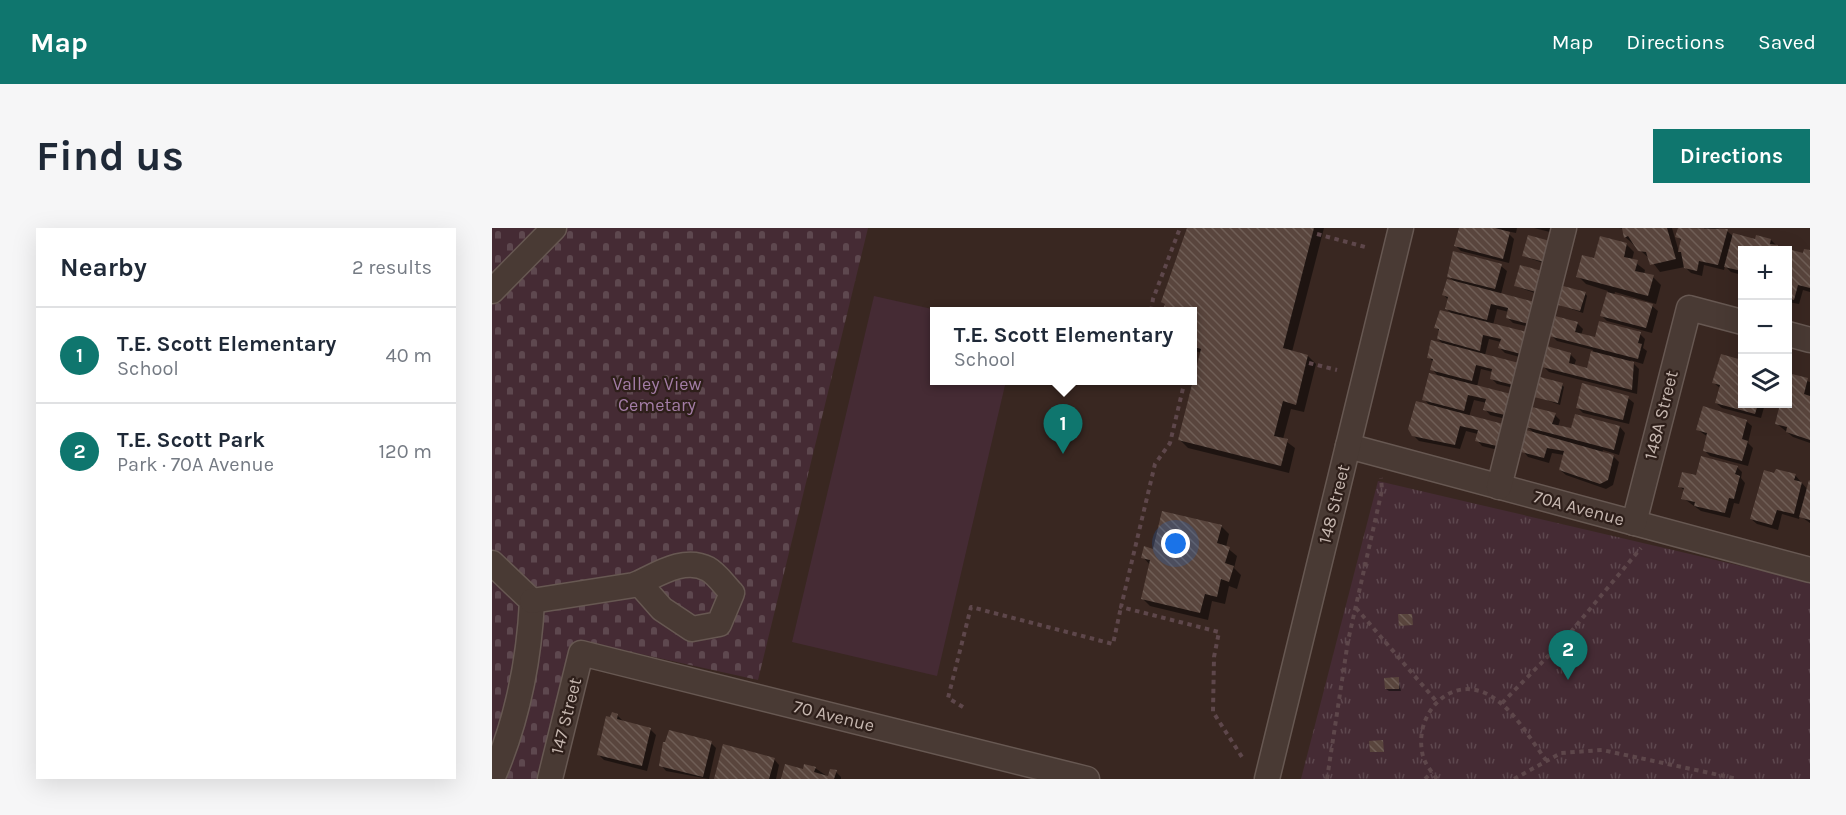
<!DOCTYPE html>
<meta charset="utf-8">
<style>
:root{--surface:#fff;--page:#f6f6f7;--text:#1f2937;--muted:#747a83;--line:#e0e1e3;--accent:#0f766e}
body{margin:0;font-family:Karla,sans-serif;background:var(--page);color:var(--text)}
.controls{position:absolute;right:18px;top:18px;display:grid;overflow:hidden;border-radius:0px;box-shadow:0 6px 24px #0002}
.controls button{width:54px;height:54px;display:grid;place-items:center;padding:0;border:0;border-bottom:2px solid var(--line);background:var(--surface);color:var(--text);font:30px sans-serif}
.you{position:absolute;left:684px;top:316px;width:21px;height:21px;margin:-15px;border:4px solid #fff;border-radius:50%;background:#1a73e8;box-shadow:0 0 0 9px #1a73e833}
.badge{display:grid;place-items:center;width:39px;height:39px;border-radius:50%;background:var(--accent);color:#fff;font-size:20px;font-weight:700}
.pin{position:absolute;translate:-50% -50px;filter:drop-shadow(0 2px 3px #0008)}
.pin::after{content:'';position:absolute;top:32px;width:21px;height:18px;background:inherit;clip-path:polygon(0 0,100% 0,50% 100%)}
.popup{position:absolute;left:438px;top:79px;width:267px;height:78px;box-sizing:border-box;display:grid;place-content:center;border-radius:0px;background:var(--surface);filter:drop-shadow(0 2px 4px #0005);font-size:20px;white-space:nowrap;color:var(--muted)}
.popup b{font-size:22px;color:var(--text)}
.popup::after{content:'';position:absolute;left:50%;top:100%;margin-left:-12px;border:12px solid transparent;border-top-color:var(--surface)}
.list{margin:0;padding:0;list-style:none}
h2{display:flex;justify-content:space-between;align-items:center;height:78px;margin:0;padding:0 24px;font-size:26px}
h2 small{font-size:20px;font-weight:400;color:var(--muted)}
.list li{display:grid;grid-template-columns:39px 1fr auto;gap:18px;align-items:center;box-sizing:border-box;height:96px;padding:0 24px;border-top:2px solid var(--line)}
.list b{display:block;font-size:22px;white-space:nowrap}
.list p{margin:0;font-size:20px;white-space:nowrap;color:var(--muted)}
.list em{font-size:20px;font-style:normal;color:var(--muted)}
.icon{flex:none;width:33px;height:33px;fill:none;stroke:currentColor;stroke-width:2;stroke-linecap:round;stroke-linejoin:round}
.map{position:relative;flex:none;width:1318px;height:551px;overflow:hidden;border-radius:0px}
header{display:flex;align-items:center;gap:36px;box-sizing:border-box;height:84px;padding:0 30px;background:var(--accent);color:#fff}
header strong{font-size:28px}
nav{display:flex;gap:33px;margin-inline-start:auto;font-size:21px}
.intro{display:flex;align-items:center;justify-content:space-between;box-sizing:border-box;height:144px;padding:0 36px}
h1{margin:0;font-size:42px}
.button{padding:15px 27px;border-radius:0px;background:var(--accent);color:#fff;font-size:21px;font-weight:700}
main{display:flex;gap:36px;padding:0 36px}
aside{flex:1;background:var(--surface);border-radius:0px;box-shadow:0 6px 24px #0002}
.map>svg:first-child{display:block}
</style>
<header>
<strong>Map</strong>
<nav><a>Map</a><a>Directions</a><a>Saved</a></nav>
</header>
<div class="intro"><h1>Find us</h1><a class="button">Directions</a></div>
<main>
<aside>
<h2>Nearby<small>2 results</small></h2>
<ul class="list">
<li><span class="badge">1</span><div><b>T.E. Scott Elementary</b><p>School</p></div><em>40 m</em></li>
<li><span class="badge">2</span><div><b>T.E. Scott Park</b><p>Park · 70A Avenue</p></div><em>120 m</em></li>
</ul>
</aside>
<div class="map">
<svg width="1318" height="551" viewBox="0 0 1318 551">
<defs>
<pattern id="cemetery-stones" width="16" height="16" patternUnits="userSpaceOnUse" patternTransform="scale(1.5)"><rect width="16" height="16" fill="#452b34"/><path d="M2 7V4a2 2 0 0 1 4 0v3zM10 15v-3a2 2 0 0 1 4 0v3z" fill="#5e484f"/></pattern>
<pattern id="park-tufts" width="24" height="20" patternUnits="userSpaceOnUse" patternTransform="scale(1.5)"><rect width="24" height="20" fill="#452b34"/><path d="M3 7l-1-3M5 7V3M7 7l1-3M15 17l-1-3M17 17v-4M19 17l1-3" fill="none" stroke="#5e484f"/></pattern>
<pattern id="building-back-hatch" width="6" height="6" patternUnits="userSpaceOnUse" patternTransform="scale(1.5)"><rect width="6" height="6" fill="#59453d"/><path d="M-1 5l2 2M0 0l6 6M5-1l2 2" fill="none" stroke="#6f5e56"/></pattern>
</defs>
<rect width="100%" height="100%" fill="#392721"/>
<path fill="url(#cemetery-stones)" d="M0,0H376L266,452L85,412L49,551H0Z"/>
<path fill="url(#park-tufts)" d="M886,253L1318,354V551H809Z"/>
<path fill="#452b34" d="M382,68L449,83H442V152L514,153L445,448L300,414Z"/>
<g fill="#0007">
<path d="M697,0H832L800,124L816,128L824,136L812,184L799,181L791,211L803,220L797,245L696,220L688,212L710,125L700,122V83H671Z"/>
<path d="M968,0H1025L1024,5L1014,3L1022,11L1017,35L969,23L963,17Z"/>
<path d="M1042,0H1063L1062,5Z"/>
<path d="M1127,0H1180L1187,24L1190,13L1185,9L1188,0L1212,3V0H1224L1235,3L1242,9L1264,13L1279,12L1289,22H1250V47L1239,44L1233,38L1232,42L1212,37L1210,48L1199,45L1193,39L1168,44L1158,31L1133,9L1132,1Z"/>
<path d="M1059,16L1054,36L1031,28Z"/>
<path d="M1134,16L1142,24L1140,32L1153,42L1152,46L1161,49L1169,57L1164,76L1123,64L1122,67L1160,78L1166,83L1160,105L1115,93L1110,88L1116,63L1094,56L1086,48L1103,32Z"/>
<path d="M1296,23L1312,27L1313,23L1318,24V64L1311,62L1307,76L1296,74Z"/>
<path d="M1009,38L1015,43L1009,66L1042,100L1021,95L1015,89L1017,84L1005,81L1001,97L1035,131L1013,125L1008,120L1009,114L997,111L993,127L1026,161L1005,156L999,150L1001,144L989,141L985,159L1018,192L998,187L993,181L995,175L982,172L977,189L1010,223L990,218L985,212L986,206L974,203L968,221L927,213L921,207L939,179L932,171L947,149L940,141L941,134L937,129L952,117L946,111L948,104L944,99L961,87L954,80L956,72L952,67L963,54L956,48Z"/>
<path d="M1052,47L1046,66L1023,58Z"/>
<path d="M1093,65L1095,68L1091,85L1068,77Z"/>
<path d="M1085,95L1091,101L1089,107L1104,111L1148,106L1153,111L1151,120L1155,123L1151,136L1138,132L1147,141L1145,166L1057,144L1051,138L1078,126L1084,132L1082,138L1096,142L1101,122L1065,113L1059,107Z"/>
<path d="M1230,128L1250,134V176H1273L1269,190L1230,180L1224,175L1228,160L1222,155Z"/>
<path d="M1297,147L1318,154V215L1301,209L1285,196L1290,176H1296Z"/>
<path d="M1070,157L1072,159L1068,177L1044,168Z"/>
<path d="M1136,170L1142,175L1137,196L1091,185L1085,179Z"/>
<path d="M1063,187L1068,192L1066,199L1080,202L1128,199L1133,205L1127,227L1111,222L1110,225L1121,228L1127,234L1121,257L1114,261L1074,247L1068,242L1072,227L1060,225L1057,235L1036,229L1031,223L1044,207L1036,199Z"/>
<path d="M1254,193L1260,198L1256,215L1261,220L1256,238L1218,228L1212,222L1216,209L1206,202Z"/>
<path d="M1245,239L1250,244L1249,250L1253,255L1247,276L1242,275L1238,290L1209,283L1191,270L1193,263L1187,258Z"/>
<path d="M1303,247L1316,262L1318,256V295L1308,288L1307,291L1290,286L1286,302L1265,296L1259,291Z"/>
<path d="M729,298L737,306L734,319L745,328L742,340L749,347L745,361L737,358L733,376L720,373L716,392L658,378L650,370L658,337L651,329L662,322Z"/>
<path d="M906,451L909,463H897L894,461Z"/>
<path d="M125,487L131,493L158,501L164,507L155,543L112,532L106,526Z"/>
<path d="M219,515L224,520L217,551L174,543L169,537Z"/>
<path d="M282,531L287,537L284,551L224,550Z"/>
<path d="M294,538L312,543L323,540L338,550L344,544L349,549V551H291Z"/>
</g>
<g fill="url(#building-back-hatch)">
<path d="M695,0H822L791,120L816,127L804,177L791,173L782,208L796,211L789,238L686,212L709,121L700,118V83H670L673,76L669,74Z"/>
<path d="M967,0H1003L1018,4L1011,31L962,18Z"/>
<path d="M1130,0H1175L1184,31L1158,37L1154,24L1146,23L1136,8L1132,10Z"/>
<path d="M1186,0L1236,1L1226,37L1207,33L1205,43L1192,40L1189,24H1186L1189,11L1183,9Z"/>
<path d="M1241,5L1263,11L1264,7L1279,11L1278,16L1286,17L1284,22H1250V43L1232,39Z"/>
<path d="M1036,7L1058,13L1052,34L1030,28Z"/>
<path d="M1108,8L1135,15L1132,29L1146,32L1143,43L1162,47L1156,68L1084,49L1090,27L1102,30Z"/>
<path d="M1296,21L1311,25L1312,21L1318,22V60L1306,57L1302,72L1296,70Z"/>
<path d="M961,23L1010,36L1003,61L955,49Z"/>
<path d="M1028,37L1050,43L1044,64L1022,58Z"/>
<path d="M955,51L1043,74L1037,96L1014,90L1016,80L999,76L995,92L953,81L956,69L950,67Z"/>
<path d="M1071,58L1094,64L1088,83L1066,77Z"/>
<path d="M1115,64L1161,76L1154,100L1108,88Z"/>
<path d="M948,82L1035,104L1029,126L1006,120L1009,111L991,107L988,123L945,111L947,101L942,100Z"/>
<path d="M1063,88L1086,94L1083,104L1103,109L1107,93L1149,104L1146,115L1150,116L1146,131L1057,108Z"/>
<path d="M939,112L1027,135L1021,157L998,151L1000,141L984,137L980,153L938,142L941,131L935,130Z"/>
<path d="M1055,118L1079,125L1077,135L1095,140L1099,123L1142,134L1140,162L1050,139Z"/>
<path d="M1229,126L1250,132V176H1266L1263,186L1223,175L1228,157L1220,155Z"/>
<path d="M937,145L1019,166L1013,187L991,182L994,171L976,167L972,183L930,172Z"/>
<path d="M1296,145L1316,150L1312,166L1318,168V212L1294,204L1295,199L1283,196L1288,176H1296Z"/>
<path d="M1048,149L1071,155L1066,175L1042,169Z"/>
<path d="M1090,155L1137,168L1131,192L1084,180Z"/>
<path d="M924,173L1011,196L1005,218L983,213L986,202L968,198L963,217L920,208L916,201Z"/>
<path d="M1211,178L1255,192L1250,211L1256,213L1250,233L1211,223L1215,205L1204,202Z"/>
<path d="M1040,179L1064,185L1060,196L1079,200L1083,186L1128,198L1122,222L1034,199Z"/>
<path d="M1034,202L1122,227L1116,252L1108,256L1067,242L1072,223L1055,220L1052,230L1029,224Z"/>
<path d="M1209,228L1246,238L1243,246L1248,248L1242,271L1237,270L1233,285L1202,278L1203,274L1189,271L1192,260L1186,259L1190,244L1204,247Z"/>
<path d="M1284,241L1304,246L1302,252L1310,254L1302,286L1285,282L1280,297L1258,291L1272,242L1282,245Z"/>
<path d="M1317,252L1318,253V292L1307,289Z"/>
<path d="M670,283L730,297L725,315L738,319L733,335L742,338L737,354L729,351L725,369L713,366L708,385L649,371L658,332L649,330L652,318L661,321Z"/>
<path d="M906,386H920L921,397L907,398Z"/>
<path d="M907,449V461H893L892,450Z"/>
<path d="M120,484L126,486L125,491L159,500L150,538L105,527L114,488L118,489Z"/>
<path d="M177,502L220,513L211,549L167,538L171,514H173Z"/>
<path d="M891,512L892,524H878L877,513Z"/>
<path d="M231,516L283,530L277,551H222Z"/>
<path d="M293,536L311,541L312,536L324,539L322,544L336,548L338,541L345,542L342,551H289Z"/>
</g>
<g fill="none" stroke-linecap="round" stroke-linejoin="round">
<g stroke="#675852" stroke-width="27">
<g id="minor">
<path d="M0,63L62,0"/>
<path d="M1296,106L1318,112"/>
<path d="M856,218L1318,342"/>
<path d="M1007,259L1072,0"/>
<path d="M1142,295L1197,80L1250,94"/>
<path d="M0,335L40,373C37,435 25,494 0,551"/>
<path d="M40,373L142,357L147,355C168,345 193,329 216,341C225,346 233,358 240,365L227,396L200,401L170,381L147,355"/>
<path d="M58,551L89,425L595,551"/>
<path d="M775,551L909,0"/>
</g>
</g>
<g stroke="#5e474b" stroke-width="4" stroke-dasharray="4.5 4.5" stroke-linecap="butt">
<path d="M825,6L877,20"/>
<path d="M659,83L661,71L688,0"/>
<path d="M817,135L845,142"/>
<path d="M693,152L678,215L663,236L629,379L727,404L722,429L721,484L750,529"/>
<path d="M864,380L945,474"/>
<path d="M1010,475L1072,412L1149,320"/>
<path d="M471,479L456,470L479,379L621,416L629,379"/>
<path d="M835,551L856,413L890,262L889,250"/>
<path d="M933,551L940,544"/>
<path d="M945,551C939,543 931,534 930,523C923,485 959,446 997,467C1021,480 1038,511 1054,532"/>
<path d="M1022,551L1069,525L1110,522L1246,551"/>
</g>
<use href="#minor" stroke="#493a34" stroke-width="24"/>
</g>
<g text-anchor="middle" stroke-width="4.5" stroke-linejoin="round" paint-order="stroke">
<g font-size="18" fill="#a37da6" stroke="#2e1f1a">
<text x="165" y="162">Valley View<tspan x="165" dy="21">Cemetary</tspan></text>
</g>
<g font-size="18" fill="#c5b6af" stroke="#2e1f1a">
<text transform="translate(1169 187) rotate(-76)" y="6">148A Street</text>
<text transform="translate(842 276) rotate(-76)" y="6">148 Street</text>
<text transform="translate(1087 280) rotate(15)" y="6">70A Avenue</text>
<text transform="translate(74 488) rotate(-76)" y="6">147 Street</text>
<text transform="translate(342 488) rotate(14)" y="6">70 Avenue</text>
</g>
</g>
</svg>
<div class="controls">
<button>+</button>
<button>−</button>
<button><svg class="icon" aria-label="layers" viewBox="0 0 24 24"><path d="M12 4l9 5-9 5-9-5zM3 14l9 5 9-5"/></svg></button>
</div>
<div class="you"></div>
<div class="pin badge" style="left:571px;top:226px">1</div>
<div class="popup"><b>T.E. Scott Elementary</b>School</div>
<div class="pin badge" style="left:1076px;top:452px">2</div>
</div>
</main>
